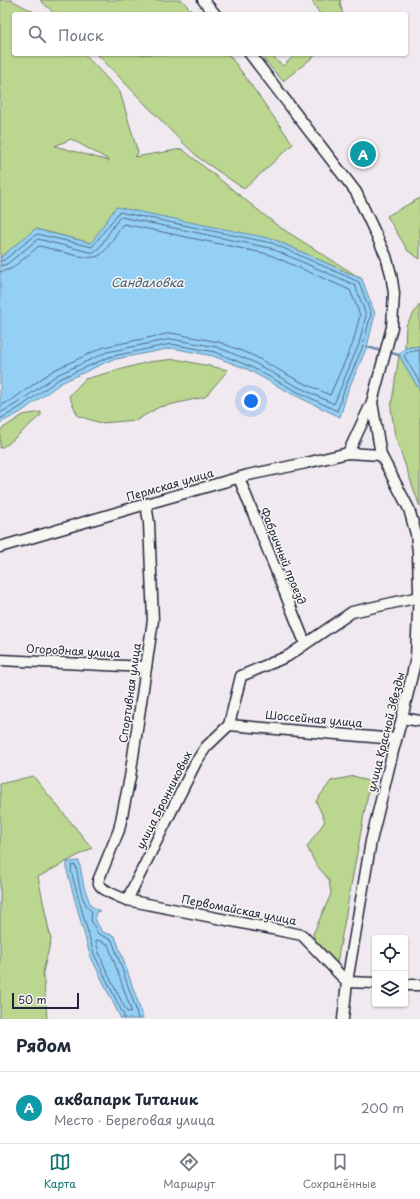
<!DOCTYPE html>
<html lang="ru">
<meta charset="utf-8">
<style>
:root{--surface:#fff;--page:#f6f6f7;--text:#1f2937;--muted:#747a83;--line:#e0e1e3;--accent:#0f766e}
body{margin:0;font-family:"Playpen Sans",sans-serif;background:var(--page);color:var(--text)}
.controls{position:absolute;right:12px;bottom:12px;display:grid;overflow:hidden;border-radius:4px;box-shadow:0 1px 3px #0004}
.controls button{width:36px;height:36px;display:grid;place-items:center;padding:0;border:0;border-bottom:1px solid var(--line);background:var(--surface);color:var(--text);font:20px sans-serif}
.scale{position:absolute;left:12px;bottom:10px;width:67px;box-sizing:border-box;padding-left:4px;border:2px solid #22223b;border-top:0;font-size:11px;line-height:14px;white-space:nowrap;color:#22223b;-webkit-text-stroke:3px #f6f6f2;paint-order:stroke}
.you{position:absolute;left:251px;top:401px;width:14px;height:14px;margin:-10px;border:3px solid #fff;border-radius:50%;background:#1a73e8;box-shadow:0 0 0 6px #1a73e833}
.badge{display:grid;place-items:center;width:26px;height:26px;border-radius:50%;background:var(--accent);color:#fff;font-size:13px;font-weight:700}
.pin{position:absolute;translate:-50% -50%;border:2px solid #fff;box-shadow:0 1px 4px #0006}
.list{margin:0;padding:0;list-style:none}
h2{display:flex;justify-content:space-between;align-items:center;height:52px;margin:0;padding:0 16px;font-size:17px}
h2 small{font-size:13px;font-weight:400;color:var(--muted)}
.list li{display:grid;grid-template-columns:26px 1fr auto;gap:12px;align-items:center;box-sizing:border-box;height:72px;padding:0 16px;border-top:1px solid var(--line)}
.list b{display:block;font-size:15px;white-space:nowrap}
.list p{margin:0;font-size:13px;white-space:nowrap;color:var(--muted)}
.list em{font-size:13px;font-style:normal;color:var(--muted)}
.icon{flex:none;width:22px;height:22px;fill:none;stroke:currentColor;stroke-width:2;stroke-linecap:round;stroke-linejoin:round}
.map{position:relative;flex:none;width:420px;height:1019px;overflow:hidden}
.search{position:absolute;background:var(--surface);box-shadow:0 1px 3px #0004;left:12px;right:12px;top:12px;height:44px;display:flex;align-items:center;gap:10px;box-sizing:border-box;padding:0 14px;border-radius:4px;color:var(--muted);font-size:15px}
.sheet{height:124px;background:var(--surface)}
nav{display:flex;justify-content:space-around;align-items:center;box-sizing:border-box;height:56px;border-top:1px solid var(--line);background:var(--surface);font-size:11px;color:var(--muted)}
nav a{display:grid;justify-items:center;gap:2px}
nav .on{color:var(--accent)}
.map>svg:first-child{display:block}
</style>
<div class="map">
<svg width="420" height="1019" viewBox="0 0 420 1019">
<rect width="100%" height="100%" fill="#f0eaf0"/>
<filter id="ink" filterUnits="userSpaceOnUse"><feTurbulence type="fractalNoise" baseFrequency=".025" numOctaves="2"/><feDisplacementMap in="SourceGraphic" scale="8" xChannelSelector="R" yChannelSelector="G"/><feConvolveMatrix kernelMatrix="1 2 1 2 8 2 1 2 1" color-interpolation-filters="sRGB"/></filter>
<g filter="url(#ink)">
<g fill="#bbd78f" stroke="#6e7c65" fill-rule="evenodd">
<path d="M0,0H11L38,14H14V54H84L120,92L138,153L135,157L182,149L278,226L362,279L273,239L91,243L36,229L0,258ZM71,139L109,160V161L55,146Z"/>
<path d="M40,0H182L194,14H55Z"/>
<path d="M311,0H341L340,3L343,14H320Z"/>
<path d="M97,54H228L236,64L293,144L244,189L199,158L178,138Z"/>
<path d="M259,54H270L283,66L296,54H317L283,81Z"/>
<path d="M420,198V259L408,251L387,216Z"/>
<path d="M420,304V363L419,346L405,348L406,325Z"/>
<path d="M399,355L420,391V507L395,436L391,408Z"/>
<path d="M175,359L228,370L205,397L159,407L137,420L101,423L78,416L69,396L85,379L148,362Z"/>
<path d="M41,412V415L8,444L0,448V430L23,415Z"/>
<path d="M33,776L92,848L38,877L51,940L43,972L47,1019H0V784Z"/>
<path d="M354,776L370,782L336,968L321,957L313,934L331,894L329,880L315,863L307,847L325,821L316,801L331,781Z"/>
</g>
<g fill="#94d0f4" stroke="#668aaa">
<path d="M116,207L273,239L362,279L375,314L367,347L348,390L340,417L290,393L247,369L213,356L172,348L111,360L61,383L21,412L0,423V258L35,229L91,243Z"/>
<path d="M419,346L420,391L399,355L405,348Z"/>
<path d="M79,861L84,887L91,906L100,911L96,912L95,919L102,932L115,936L139,1005L143,1019H121L90,955L67,871V862Z"/>
</g>
<g fill="none" stroke-linecap="round" stroke-linejoin="round">
<g stroke="#506885" stroke-width="1">
<path d="M0,261L4,260L37,234L92,247L119,212L272,243L359,282L371,314L363,346L345,388L337,411L292,389L249,366L215,352L171,344L109,357L59,379L19,408L0,419"/>
<path d="M0,266L7,264L38,239L89,252H94L99,248L119,218L121,217L270,248L355,285L366,315L359,344L334,404L294,385L251,361L217,347L171,339L107,352L57,375L16,404L0,413"/>
<path d="M0,272L11,269L39,246C52,248 90,263 100,255C108,250 116,233 122,225L124,224L268,254L350,290L360,315L353,343L330,395L297,380L254,356L219,342L171,333L104,347L54,370L13,399L0,406"/>
<path d="M420,350L408,352L404,356L420,383"/>
<path d="M97,940L108,944L130,1007L131,1011L130,1012H127C116,990 102,966 96,942Z"/>
<path d="M124,1019V1016L94,954L71,871L72,865L76,866C79,881 80,902 92,912L91,920L98,934L112,940L135,1006L138,1019"/>
</g>
<g stroke="#668aaa" stroke-width="2.5">
<path d="M367,347L382,351"/>
<path d="M387,352L399,355"/>
</g>
<g stroke="#22223b" stroke-width="13">
<g id="minor">
<path d="M203,0L215,14"/>
<path d="M250,54L356,192L386,256L391,274L394,293L392,327L372,402L348,453"/>
<path d="M239,478L305,643"/>
<path d="M146,504L149,523L153,620L130,777L119,830L98,881C98,889 119,897 127,900L302,935L347,982L375,983"/>
<path d="M0,547L146,504L248,475L306,463L348,453L381,455"/>
<path d="M0,660L146,667"/>
<path d="M402,718L420,721"/>
<path d="M229,725L396,739"/>
<path d="M127,900L196,762L206,747L229,725L241,676L288,656L352,612L419,597"/>
<path d="M405,985H420"/>
<path d="M343,1019L347,982L371,841L393,751L402,718L416,658L419,590L418,552L416,534L409,509L381,455L372,402"/>
</g>
</g>
<use href="#minor" stroke="#f6f6f2" stroke-width="10"/>
</g>
</g>
<g text-anchor="middle" stroke-width="3" stroke-linejoin="round" paint-order="stroke">
<g font-size="11" fill="#22223b" stroke="#f6f6f2">
<text transform="translate(170 485) rotate(-16)" y="4">Пермская улица</text>
<text transform="translate(283 556) rotate(68)" y="4">Фабричный проезд</text>
<text transform="translate(73 651) rotate(3)" y="4">Огородная улица</text>
<text transform="translate(130 693) rotate(-82)" y="4">Спортивная улица</text>
<text transform="translate(314 719) rotate(5)" y="4">Шоссейная улица</text>
<text transform="translate(386 732) rotate(-76)" y="4">улица Красной Звезды</text>
<text transform="translate(164 800) rotate(-63)" y="4">улица Бронниковых</text>
<text transform="translate(239 910) rotate(11)" y="4">Первомайская улица</text>
</g>
<g font-size="12" font-style="italic" fill="#445672" stroke="#f6f6f2">
<text x="147" y="287">Сандаловка</text>
</g>
</g>
</svg>
<div class="controls">
<button><svg class="icon" aria-label="locate" viewBox="0 0 24 24"><circle cx="12" cy="12" r="6"/><path d="M12 2v4M12 18v4M2 12h4M18 12h4"/></svg></button>
<button><svg class="icon" aria-label="layers" viewBox="0 0 24 24"><path d="M12 4l9 5-9 5-9-5zM3 14l9 5 9-5"/></svg></button>
</div>
<div class="scale">50 m</div>
<div class="you"></div>
<div class="pin badge" style="left:363px;top:154px;background:#0f9aa8">A</div>
<div class="search"><svg class="icon" aria-label="search" viewBox="0 0 24 24"><circle cx="10" cy="10" r="6"/><path d="M15 15l6 6"/></svg>Поиск</div>
</div>
<section class="sheet">
<h2>Рядом<small></small></h2>
<ul class="list">
<li><span class="badge" style="background:#0f9aa8">A</span><div><b>аквапарк Титаник</b><p>Место · Береговая улица</p></div><em>200 m</em></li>
</ul>
</section>
<nav>
<a class="on"><svg class="icon" aria-label="map" viewBox="0 0 24 24"><path d="M3 6l6-2 6 2 6-2v14l-6 2-6-2-6 2zM9 4v14M15 6v14"/></svg>Карта</a>
<a><svg class="icon" aria-label="directions" viewBox="0 0 24 24"><path d="M12 3l9 9-9 9-9-9zM9 14v-3h6M13 9l2 2-2 2"/></svg>Маршрут</a>
<a><svg class="icon" aria-label="saved" viewBox="0 0 24 24"><path d="M7 4h10v16l-5-4-5 4z"/></svg>Сохранённые</a>
</nav>
